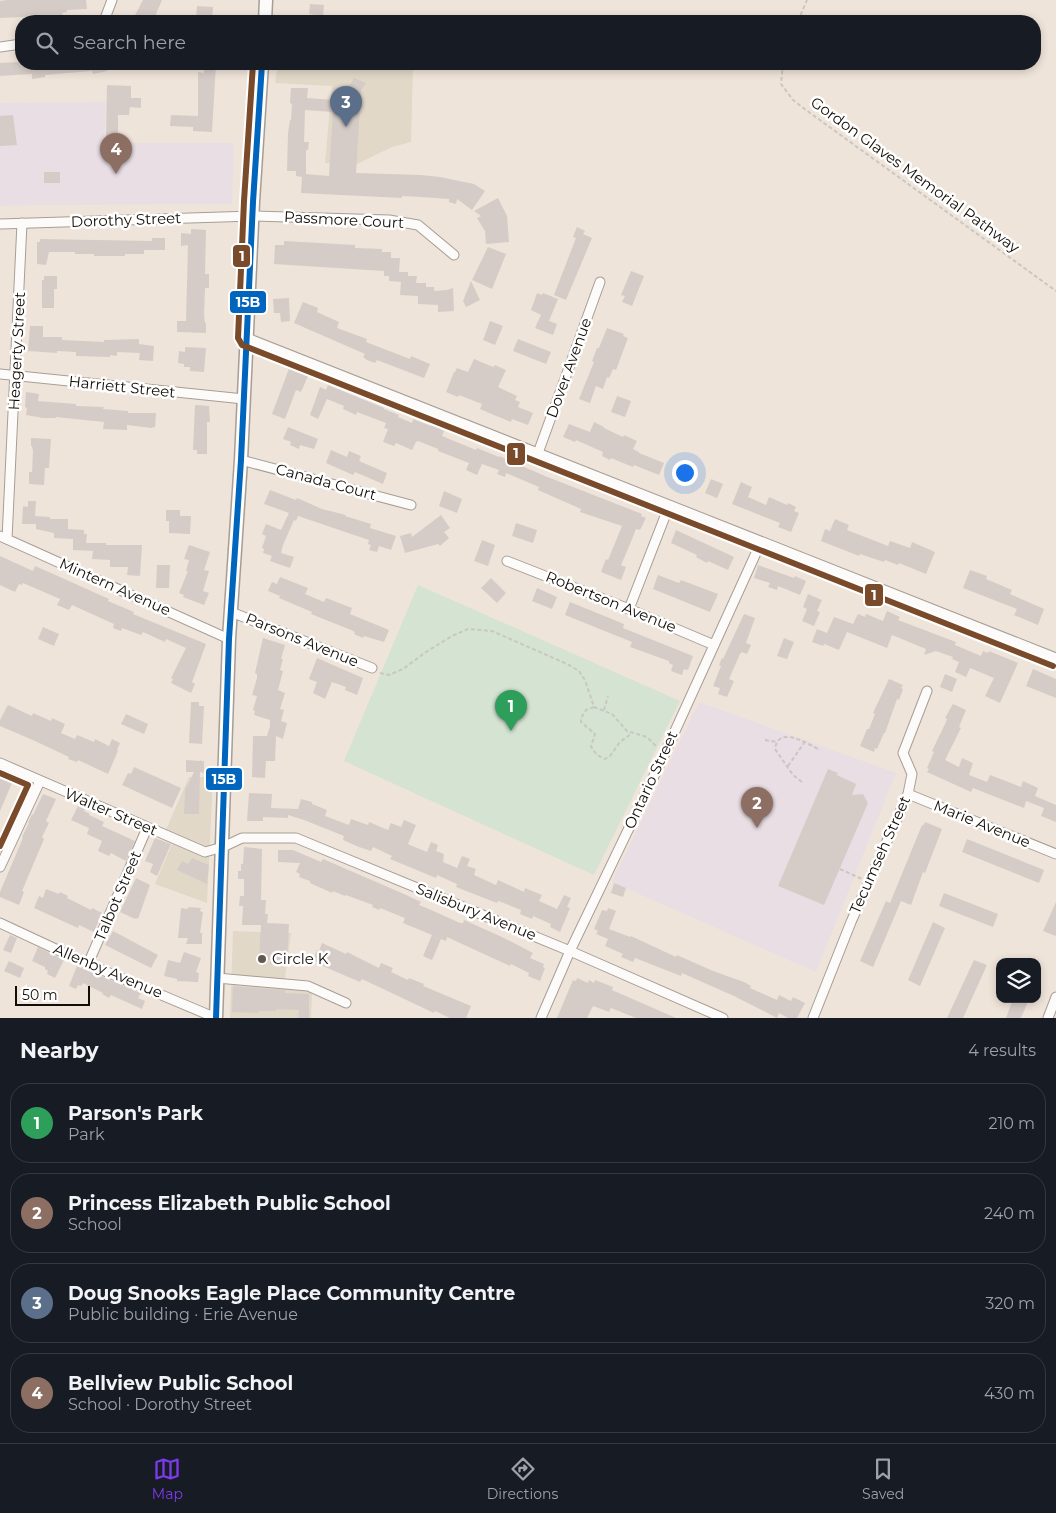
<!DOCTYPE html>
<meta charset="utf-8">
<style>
:root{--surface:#171b24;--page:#20242c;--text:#f1f3f6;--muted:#9ea1a6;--line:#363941;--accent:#7c3aed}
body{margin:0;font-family:Montserrat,sans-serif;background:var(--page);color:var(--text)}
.controls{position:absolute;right:15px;bottom:15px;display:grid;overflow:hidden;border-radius:10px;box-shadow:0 2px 8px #0003}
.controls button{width:45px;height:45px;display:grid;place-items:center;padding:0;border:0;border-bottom:1px solid var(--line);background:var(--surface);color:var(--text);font:25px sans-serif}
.scale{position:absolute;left:15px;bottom:12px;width:75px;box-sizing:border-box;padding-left:5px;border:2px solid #130d07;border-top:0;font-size:14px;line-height:18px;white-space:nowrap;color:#130d07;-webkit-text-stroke:4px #fff;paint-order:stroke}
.you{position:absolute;left:684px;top:472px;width:18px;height:18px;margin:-12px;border:4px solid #fff;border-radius:50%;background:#1a73e8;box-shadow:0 0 0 8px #1a73e833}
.badge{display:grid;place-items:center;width:32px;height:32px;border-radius:50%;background:var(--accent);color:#fff;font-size:16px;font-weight:700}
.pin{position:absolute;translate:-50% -41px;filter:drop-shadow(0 1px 2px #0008)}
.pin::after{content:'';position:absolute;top:26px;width:18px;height:15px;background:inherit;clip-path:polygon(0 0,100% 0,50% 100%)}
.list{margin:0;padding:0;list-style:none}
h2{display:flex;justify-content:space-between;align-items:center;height:65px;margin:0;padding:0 20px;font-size:21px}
h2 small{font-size:16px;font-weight:400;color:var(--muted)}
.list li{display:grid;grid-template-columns:32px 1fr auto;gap:15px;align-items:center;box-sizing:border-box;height:80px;margin:0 10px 10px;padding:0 10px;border:1px solid var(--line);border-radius:20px}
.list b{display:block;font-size:19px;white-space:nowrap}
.list p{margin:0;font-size:16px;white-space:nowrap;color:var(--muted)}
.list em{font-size:16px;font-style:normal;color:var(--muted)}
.icon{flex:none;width:28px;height:28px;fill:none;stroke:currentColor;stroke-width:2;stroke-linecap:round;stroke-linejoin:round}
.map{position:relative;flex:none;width:1056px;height:1018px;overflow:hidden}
.search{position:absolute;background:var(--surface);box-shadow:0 2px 8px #0003;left:15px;right:15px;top:15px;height:55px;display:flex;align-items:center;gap:12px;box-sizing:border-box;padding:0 18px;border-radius:20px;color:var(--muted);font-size:19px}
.sheet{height:425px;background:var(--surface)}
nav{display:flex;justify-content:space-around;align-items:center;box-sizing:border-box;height:70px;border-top:1px solid var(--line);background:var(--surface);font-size:14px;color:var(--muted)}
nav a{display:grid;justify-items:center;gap:2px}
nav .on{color:var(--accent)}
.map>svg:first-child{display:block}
</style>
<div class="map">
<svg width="1056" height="1018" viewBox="0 0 1056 1018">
<rect width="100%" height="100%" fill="#efe4d9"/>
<g fill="#e1d8c8">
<path d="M278,64H413L411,142L392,147L355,165L325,163L332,86L275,83Z"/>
<path d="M189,777H213L207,903L155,884L172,844L162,839Z"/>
<path d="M233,931L291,933L284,985L312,992L311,1018H230Z"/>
</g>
<g fill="#e8dee4">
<path d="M106,102L104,143H234L232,204L35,205L0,206V103Z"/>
<path d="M699,702L896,773L816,972L612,882Z"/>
</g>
<path fill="#d4e3d2" d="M418,585L680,701L594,875L344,761Z"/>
<g fill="#d6ccc7" fill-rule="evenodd">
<path d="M7,0H86L87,9L67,10V12L62,13L63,15L0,18V1Z"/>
<path d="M143,0H162L153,21H132Z"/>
<path d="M310,4L324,5L323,16L309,14Z"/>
<path d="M197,6L213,7L212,20L211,21H196Z"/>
<path d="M21,62V64H105L107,71L93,74L92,71L45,75V77L32,79V74L0,76V63Z"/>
<path d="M204,64H216L212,132L193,131V127L170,126L171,115L198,116V72L204,73Z"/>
<path d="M354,78L366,83L361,90L356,173L421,175L440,177L474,184L485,191L472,210L457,199L456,204L449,202V199L421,197L402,196V198L301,193L302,177L296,176V171H287L288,133L290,120H291L292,104L290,103L291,88H308L307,98L334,100V88L350,85ZM305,110L333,112L329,176L306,174V150H308L309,142H304Z"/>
<path d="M107,85L131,86V98H141V108L130,107L129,115H118V138H106Z"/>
<path d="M13,115L17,145L0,146V116Z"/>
<rect x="44" y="172" width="16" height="11"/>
<path d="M498,198L507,216L509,242L486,244L485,231L477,218L481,216L474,211Z"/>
<path d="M577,227L585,231L583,234L592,238L566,300L554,295L576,238L573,237Z"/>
<path d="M191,229L206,230L205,274H209V288H205L204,315L205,323H206V333L177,332V321H186L188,245L181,246V233L191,234Z"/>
<path d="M152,238H165V250H144V254H125V256H94V254H75V252H49L46,265L37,264V242H40V239L152,241Z"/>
<path d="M284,241L355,245V248L382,249V252H391V258H400L399,272H408V276H417L416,283H426V287H434V291L447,290L453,288L454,311L438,312V305L418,304V296L400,295L401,282L389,281V276H384V271L274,264L275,245H284Z"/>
<path d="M488,247L506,254L492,289L472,280Z"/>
<path d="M631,271L644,276L632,306L622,302L625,296L621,295Z"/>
<path d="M44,276H57V289H54V308H42V280H44Z"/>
<path d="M471,281L480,300L466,307L463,301Z"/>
<path d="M537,293L542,295L543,293L558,299L549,321L557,324L553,335L535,328L541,315L531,310Z"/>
<path d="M289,298L290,321L281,322L280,313H274L273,299Z"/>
<path d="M303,302L318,308L317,312L339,322L337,328L367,339L366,342L410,359L411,356L430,364L424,378L377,360L375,363L367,360L363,357L365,354L294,323Z"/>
<path d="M490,321L503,326L495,345L483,340Z"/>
<path d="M30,326H43V337H62V340L104,342V340L139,339V344L154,346L153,361L139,360L140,353L117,352V356L110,355V357L76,356V352L57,351V353L28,351Z"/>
<path d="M607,328L624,334L623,336L628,338L616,370L613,369L609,378L607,377L603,389L596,386L590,403L579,399L594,362L592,361L597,348H599Z"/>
<path d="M518,339L551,352L546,364L513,351Z"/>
<path d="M185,347L206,348L204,372L190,371V367H184V364L178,363L179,351L185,352Z"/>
<path d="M474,359L493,367L495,365L506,370L498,387L517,396L515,400L520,402L518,407L533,413L528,425L512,419L511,422L494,415L480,409L482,404L459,395L458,397L446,392L454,372H455L457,368L468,372Z"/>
<path d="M290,366L309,374L301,392L296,390L285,419L272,414Z"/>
<path d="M328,385L384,408V409L399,415L398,417L412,423L413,419L431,426L432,423L441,426L440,429L444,431L442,436L476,450L477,448L499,457V456L545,476L642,514L641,516L646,518L640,530L636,529L628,549L621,565L626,567L621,580L601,572L606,559L608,560L622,526L580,512L581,509L538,490L539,487L506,473L505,477L497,474L499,470L482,464L477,475L466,470L469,463L438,451V449L418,441L416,442L412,450L396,443L394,446L383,442L388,429L384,428L386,423L357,412L356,415L343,409L344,406L327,399L318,419L310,415L320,387L326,390Z"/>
<path d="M26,392L39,394L38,401L76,404V406L104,407L103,409L128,411V413H156L155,427L151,428L127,425V430L103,429L104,422L56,417V418H43L26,415L27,408L25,407Z"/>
<path d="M617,396L631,401L625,417L611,412Z"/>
<path d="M195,405L209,406L210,422H207V454H197V450H193Z"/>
<path d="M594,422L604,427V428L623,437L624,435L637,441L633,449L639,452V453L664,463L659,475L634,465L633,467L611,458L610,460L602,456L603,452L576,440L575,442L563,437L569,424L590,432Z"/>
<path d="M288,427L318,439L314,449L300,445L299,449L290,445L291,442L283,439Z"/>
<path d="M31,438L51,439L49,468H45L44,485L29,484V472H32L33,451L32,446H31Z"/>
<path d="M331,450L347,457L349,451L361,456L359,461L387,473L383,484L355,472L353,475L326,463Z"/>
<path d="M711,479L723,484L717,498L705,493Z"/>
<path d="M741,482L752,487L748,497L766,505L769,497L787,505L788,503L796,507L794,511L799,513L791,532L778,527L780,523L732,504Z"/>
<path d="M270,490L296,500L297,498L322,509L346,515L345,516L371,524L370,528L396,536L391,550L379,546L377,552L369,550L371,545L368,544L369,540L298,516L296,521L294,520L283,545L281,553L294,557L290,568L270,561L272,556L263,553L264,549L262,548L266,536L262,534L266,524L281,530L289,513L264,504Z"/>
<path d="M444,491L462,499L457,513L439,506Z"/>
<path d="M28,501H36L35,516L50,517V519H68V529L84,530V534H87L86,543H106V545H142L140,576L127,575L128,567H110V560L92,559L93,551L73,550V539L54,538V533L36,529V524H22L23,506L28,507Z"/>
<path d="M166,510H180V516H191L190,534L169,533V521H166Z"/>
<path d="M441,515L450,528L444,532L449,538L440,546L438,544L405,553L400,536L411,533L412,537Z"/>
<path d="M835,519L849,525L847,530L888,546L890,541L910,548L912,542L935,552L926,574L899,563L898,565L885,560L884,562L860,554L859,556L821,541L825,529L830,531Z"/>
<path d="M516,523L537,530L533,543L512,536Z"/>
<path d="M676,530L734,557L728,570L708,561L707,563L696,557L697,555L671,543Z"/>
<path d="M482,540L495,545L488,566L474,561Z"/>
<path d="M189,545L210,552L204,570L209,571L203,591L209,593L204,605L183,597L184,595L179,593L188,571H186L189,560L184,559Z"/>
<path d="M0,556L33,571L35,566L51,573L109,599L108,601L134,612L133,614L206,644L192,682L195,684L191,693L171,683L173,679L171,678L186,648L166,639L165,642L143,632L141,635L122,628L121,631L113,628L114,624L72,605L69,610L57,605L60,599L23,583L22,585L19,584L15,592L0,585Z"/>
<path d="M157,565H170L169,588H156Z"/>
<path d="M758,565L794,578L795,576L806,581L800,595L778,586L777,590L768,587L770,583L754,578Z"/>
<path d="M970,570L987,576L986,579L1012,590L1010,594L1044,609L1038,625L1014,615L1017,609L963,588Z"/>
<path d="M658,575L679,583L681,580L718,594L710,612L653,589Z"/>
<path d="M280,577L308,588L305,594L324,602L326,598L352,608L350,614L389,630L384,642L364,636L363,638L354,634L355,632L351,630L311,614L312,612L279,598L280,596L268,591L272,582L277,584Z"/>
<path d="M491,578L506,593L497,603L481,588Z"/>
<path d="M537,588L557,597L552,609L532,601Z"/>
<path d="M808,594L822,600L817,611L820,612L814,626L802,621L807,609L803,607Z"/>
<path d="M570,602L624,624L623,628L693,656L688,670L684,669L682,675L671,671L673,665L669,663V661L630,647L632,642L565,615Z"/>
<path d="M887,611L900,617L898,620L956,642L955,645L981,656L983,651L988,653L989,651L1018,663L1000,703L985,696L994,678L970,668L966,677L955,672L959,662L952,659L953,657L936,651L924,655L926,649L892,635L887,648L847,632L839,650L824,644L823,646L812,642L817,629L827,633L834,617L853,624L858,614L865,617L866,614L883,621Z"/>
<path d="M744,614L755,618L746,643L751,645L747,654L742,652L740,654L729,679L734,681L727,697L718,694L720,688L713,686L721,666L719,665L722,658L723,659Z"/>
<path d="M43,627L59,634L54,646L38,639Z"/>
<path d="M263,638L285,645L281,659H283L280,670L283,671L278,690L285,693L280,709L284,710L281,721L287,723L283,739L276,736L275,761H266L265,778L252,777L253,736H267L270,726V720L254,715L255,711L253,710L257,696L252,695L257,678V674L255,673Z"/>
<path d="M784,638L794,642L787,659L777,656Z"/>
<path d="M317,658L363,678L357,695L345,690L346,687L332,682L325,699L313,693L317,682L309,679Z"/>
<path d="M1033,669L1056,679V698L1026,686Z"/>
<path d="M945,674L957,679L952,692L940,687Z"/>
<path d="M889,679L903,685L901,688L903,689L899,700L897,699L885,733H884L877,749L875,748L874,752L860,746L867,729H869L875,714L873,713Z"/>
<path d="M191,702H199V706H204L202,744L189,743Z"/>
<path d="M953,704L966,710L959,727L961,728L945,760L959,767L962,758L973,763L969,775L987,782L990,775L1021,787L1023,781L1038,788L1035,796L1056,805V822L1041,816L1044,808L1026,801L1024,808L973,788L971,792L927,772L929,769L927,768L934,752L932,751L946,722L947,719L945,718Z"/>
<path d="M8,705L32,716L33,713L51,721L52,718L65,724L61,733L75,739L77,735L94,742L95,739L109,746L112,739L120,743L117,750L118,751L108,774L78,760L77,762L68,759L69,757L35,741L0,726V720Z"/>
<path d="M126,714L148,724L144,734L121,724Z"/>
<path d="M201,759V761H204V773L200,772L199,814H184L185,790L194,772H186V760L200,761Z"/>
<path d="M134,767L181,788L172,808L122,785L128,773L131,774Z"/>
<path d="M828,769L838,773L837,775L841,777L856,784L852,795L863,794L868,803L824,905L778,886Z"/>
<path d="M0,778L12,783L0,811Z"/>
<path d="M249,793L272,794L271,808L298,809L301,799L312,802V804L327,810L325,816L349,825L351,819L368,825L369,822L388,830L391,823L401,827L404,820L416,825L408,844L410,845L427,852L431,842L438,845L436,851L444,854L443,862L457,868L462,856L470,859L467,866L476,869L474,875L496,885L498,880L524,892L525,888L542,895L539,901L557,909L564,895L571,898L567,907L570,908L560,932L550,927L551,924L533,916L532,919L520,914L521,910L501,902L498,901L497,903L456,887L457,884L437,875L436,878L390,859L392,856L373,847L371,851L359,847L343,840L344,836L304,820L288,815V818L263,817V821H247Z"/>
<path d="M43,794L56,799L46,821L49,823L42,837L44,839L22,891L24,892L19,905L0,897V892L23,838L22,837L29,823H28L32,814L33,815Z"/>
<path d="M78,806L85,809L84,811L90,814L89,815L104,822L102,826L135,841L126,861L111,853L109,856L98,851L102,841L87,834L89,828L71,820Z"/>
<path d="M925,822L942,829L925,873L923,872L911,905L901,901L873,967L860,961L886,901L890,903L922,825L923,826Z"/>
<path d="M155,838L171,844L157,876L150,872L153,864L145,861Z"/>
<path d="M967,839L1044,870L1039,883L962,852Z"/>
<path d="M244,847L262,849L261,900H266L265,914H268L267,923L289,924L287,960H280V964H270V960L259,959L261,925H242L243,906H239L240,896H244V879H238V871H241V864H243Z"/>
<path d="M278,850H293L321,862L323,859L404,894L421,902L419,905L429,909L460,923H463L464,920L502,937L533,953L530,958L544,964L543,967L545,968L540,981L528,976L529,973L511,964L510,966L447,937L446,941L441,939L432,960L423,956L432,935L403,923L405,918L380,908L379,910L372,907L373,905L346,895L345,896L333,891L332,893L310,883V881L299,877L300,874L296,872L300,863L278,862Z"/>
<path d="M192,858L209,865L207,884L177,870L182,861L188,864Z"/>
<path d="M136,878L150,885L138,919L136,918L135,919L120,912Z"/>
<path d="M614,883L626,888L623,897L611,893Z"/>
<path d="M46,889L59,894L60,892L68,896L67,898L91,910L92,908L102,913L94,932L79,925L78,928L34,908L39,896L43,898Z"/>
<path d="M944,893L998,914L993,927L939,906Z"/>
<path d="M1056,902V936L1043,931Z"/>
<path d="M188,907L201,908L200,911L203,912L200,933H202V944H186L188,938H178L181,908L188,909Z"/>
<path d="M608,908L616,911L609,929L630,937L631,936L676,957L677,955L713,971L744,982L751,986L750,988L777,1000L779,995L791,1001L793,997L805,1003L797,1018H788L779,1013L777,1018L734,996L682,973L681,976L635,958L633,962L621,957L623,954L605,946L608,939L596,934L598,931L594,929L602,910L607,911Z"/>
<path d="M933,922L945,928L920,986L908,980Z"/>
<path d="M113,931L158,955L151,968L105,945Z"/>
<path d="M10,935L17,938L11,953L3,950Z"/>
<path d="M322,943L346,954L347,952L379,968L381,963L393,968L391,972L408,980L409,978L424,984L423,986L471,1006L466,1018H450L435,1011L434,1013L362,979L360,982L318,964L319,963L313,960L317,950L319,951Z"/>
<path d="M38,947L64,960L55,978L47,974L48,971L45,969V967L32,961Z"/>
<path d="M184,952L201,958L196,972L199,973L198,982L177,981V979L164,976L168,960L180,963Z"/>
<path d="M974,960L987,965L963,1018H947Z"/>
<path d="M9,961L24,968L20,978L4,971Z"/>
<path d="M77,966L141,993L138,998L145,1001L142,1009L111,995L109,998L102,994L103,993L83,983L81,986L78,985L76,989L69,986Z"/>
<path d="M577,978L588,983L589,980L594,983L595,980L613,987L612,990L676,1018H636L611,1008L609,1012L593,1006L587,1018H557L573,980L576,981Z"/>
<path d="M233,986L285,990V993L309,994V1018H298L299,1010L276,1009V1011H258V1013L232,1012Z"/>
<path d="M1013,999H1029L1021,1018H1006Z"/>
</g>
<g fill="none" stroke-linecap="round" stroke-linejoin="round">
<g stroke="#a69e96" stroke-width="11">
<g id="minor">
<path d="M104,21L112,0"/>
<path d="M0,47L21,44"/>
<path d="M0,224L253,216L389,220L418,225L454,255"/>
<path d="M247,338L1056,658"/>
<path d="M0,374L244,399"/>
<path d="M538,453L600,282"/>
<path d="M241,460L411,505"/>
<path d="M0,536L229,639"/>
<path d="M7,539L22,223"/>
<path d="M507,561L629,609L714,645"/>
<path d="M629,609L669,506"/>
<path d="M231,612L372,668"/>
<path d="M0,763L205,852L223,847L242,838H296L570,951L723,1018"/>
<path d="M908,794L1056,854"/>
<path d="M0,867L40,781"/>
<path d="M0,923L88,964L216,1018"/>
<path d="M88,964L147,828"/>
<path d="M217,978L308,986L346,1003"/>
<path d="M541,1018L570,951L665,753L761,542"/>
<path d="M813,1018L851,922L908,794L912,774L903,753L927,691"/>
<path d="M1048,1018L1056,997"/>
</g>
</g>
<g stroke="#a69e96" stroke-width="15">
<g id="secondary">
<path d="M265,21L266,0"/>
<path d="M216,1018L229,639L241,460L253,202L262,64"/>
</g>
</g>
<g stroke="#cac7c3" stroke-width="2" stroke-dasharray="4 2.5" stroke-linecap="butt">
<path d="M798,21L807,0"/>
<path d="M783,64L781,84L793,100L806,110L1056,291"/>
<path d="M380,673L389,675L403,669L426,652L452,636L468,629L492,631L567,664L579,671L585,680L594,707L612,714L627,731L647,737L657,747"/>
<path d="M594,707L586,710L581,718V722L595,734L591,746C594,753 598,756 605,759L610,756L620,742L631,734"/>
<path d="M604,710L608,696"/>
<path d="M765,740L777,742"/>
<path d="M788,766L804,743"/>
<path d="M802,782L793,775L775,749C778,725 807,743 820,750"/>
<path d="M840,869L862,879"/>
</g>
<use href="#minor" stroke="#fdfbf9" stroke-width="9"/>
<use href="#secondary" stroke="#fdfbf9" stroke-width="12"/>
<g stroke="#fff" stroke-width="10">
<path id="bus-1" d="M216,1018L229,639L241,460L253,202L262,64"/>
</g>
<g stroke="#fff" stroke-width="10">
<g id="bus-2">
<path d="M253,64L244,201L238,338L242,345L1053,666"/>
<path d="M0,773L28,785L0,846"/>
</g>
</g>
<use href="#bus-1" stroke="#0065bd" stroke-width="6"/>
<use href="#bus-2" stroke="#7a4b2a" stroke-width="6"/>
</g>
<circle fill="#605850" stroke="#fff" stroke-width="2" cx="262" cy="959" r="5"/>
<g text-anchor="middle" stroke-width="5" stroke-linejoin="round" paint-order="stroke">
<g font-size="15" fill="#130d07" stroke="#fff">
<text transform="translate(915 175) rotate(36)" y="5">Gordon Glaves Memorial Pathway</text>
<text transform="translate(126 220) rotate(-2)" y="5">Dorothy Street</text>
<text transform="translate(344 220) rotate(3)" y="5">Passmore Court</text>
<text transform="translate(17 351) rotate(-87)" y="5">Heagerty Street</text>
<text transform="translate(569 368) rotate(-70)" y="5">Dover Avenue</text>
<text transform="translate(122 387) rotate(6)" y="5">Harriett Street</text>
<text transform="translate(326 482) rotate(15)" y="5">Canada Court</text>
<text transform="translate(115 587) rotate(24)" y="5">Mintern Avenue</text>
<text transform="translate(611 602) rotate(22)" y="5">Robertson Avenue</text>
<text transform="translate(302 640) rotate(22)" y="5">Parsons Avenue</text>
<text transform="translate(651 780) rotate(-65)" y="5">Ontario Street</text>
<text transform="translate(111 812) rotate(23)" y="5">Walter Street</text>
<text transform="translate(982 824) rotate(22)" y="5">Marie Avenue</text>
<text transform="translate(880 855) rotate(-66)" y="5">Tecumseh Street</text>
<text transform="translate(118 896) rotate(-67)" y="5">Talbot Street</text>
<text transform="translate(476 912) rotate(22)" y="5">Salisbury Avenue</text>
<text transform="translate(108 971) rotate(23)" y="5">Allenby Avenue</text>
</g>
<g font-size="15" fill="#130d07" stroke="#fff" text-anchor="start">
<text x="272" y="964">Circle K</text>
</g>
</g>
<g stroke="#fff" stroke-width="2">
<rect x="232" y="244" width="19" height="24" rx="5" fill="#7a4b2a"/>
<rect x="229" y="290" width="38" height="24" rx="5" fill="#0065bd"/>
<rect x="506" y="442" width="20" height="24" rx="5" fill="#7a4b2a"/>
<rect x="864" y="583" width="20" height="24" rx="5" fill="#7a4b2a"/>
<rect x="205" y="767" width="38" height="24" rx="5" fill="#0065bd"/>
</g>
<g font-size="14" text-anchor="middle" font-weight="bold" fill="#fff">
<text x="242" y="261">1</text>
<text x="248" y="307">15B</text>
<text x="516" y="458">1</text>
<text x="874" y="600">1</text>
<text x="224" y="784">15B</text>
</g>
</svg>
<div class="controls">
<button><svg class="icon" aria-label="layers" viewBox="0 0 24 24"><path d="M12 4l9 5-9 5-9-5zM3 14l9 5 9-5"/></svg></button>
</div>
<div class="scale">50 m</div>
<div class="you"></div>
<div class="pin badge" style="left:511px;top:731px;background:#2e9e5b">1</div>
<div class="pin badge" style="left:757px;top:828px;background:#8d6e63">2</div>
<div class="pin badge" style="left:346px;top:127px;background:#5c6f8a">3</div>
<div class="pin badge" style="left:116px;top:174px;background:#8d6e63">4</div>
<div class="search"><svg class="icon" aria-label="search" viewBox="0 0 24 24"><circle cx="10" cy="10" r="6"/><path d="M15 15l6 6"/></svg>Search here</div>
</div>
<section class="sheet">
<h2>Nearby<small>4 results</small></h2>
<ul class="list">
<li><span class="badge" style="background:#2e9e5b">1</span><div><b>Parson's Park</b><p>Park</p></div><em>210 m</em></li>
<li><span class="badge" style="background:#8d6e63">2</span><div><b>Princess Elizabeth Public School</b><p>School</p></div><em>240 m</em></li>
<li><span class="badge" style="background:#5c6f8a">3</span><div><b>Doug Snooks Eagle Place Community Centre</b><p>Public building · Erie Avenue</p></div><em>320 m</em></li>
<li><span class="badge" style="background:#8d6e63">4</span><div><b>Bellview Public School</b><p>School · Dorothy Street</p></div><em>430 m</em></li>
</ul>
</section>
<nav>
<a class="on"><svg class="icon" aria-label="map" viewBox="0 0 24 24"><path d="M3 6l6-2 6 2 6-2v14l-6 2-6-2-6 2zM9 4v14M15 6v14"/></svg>Map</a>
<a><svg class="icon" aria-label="directions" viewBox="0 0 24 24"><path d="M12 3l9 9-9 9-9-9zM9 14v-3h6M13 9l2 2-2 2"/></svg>Directions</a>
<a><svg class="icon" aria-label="saved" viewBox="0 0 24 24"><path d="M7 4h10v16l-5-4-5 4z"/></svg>Saved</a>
</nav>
